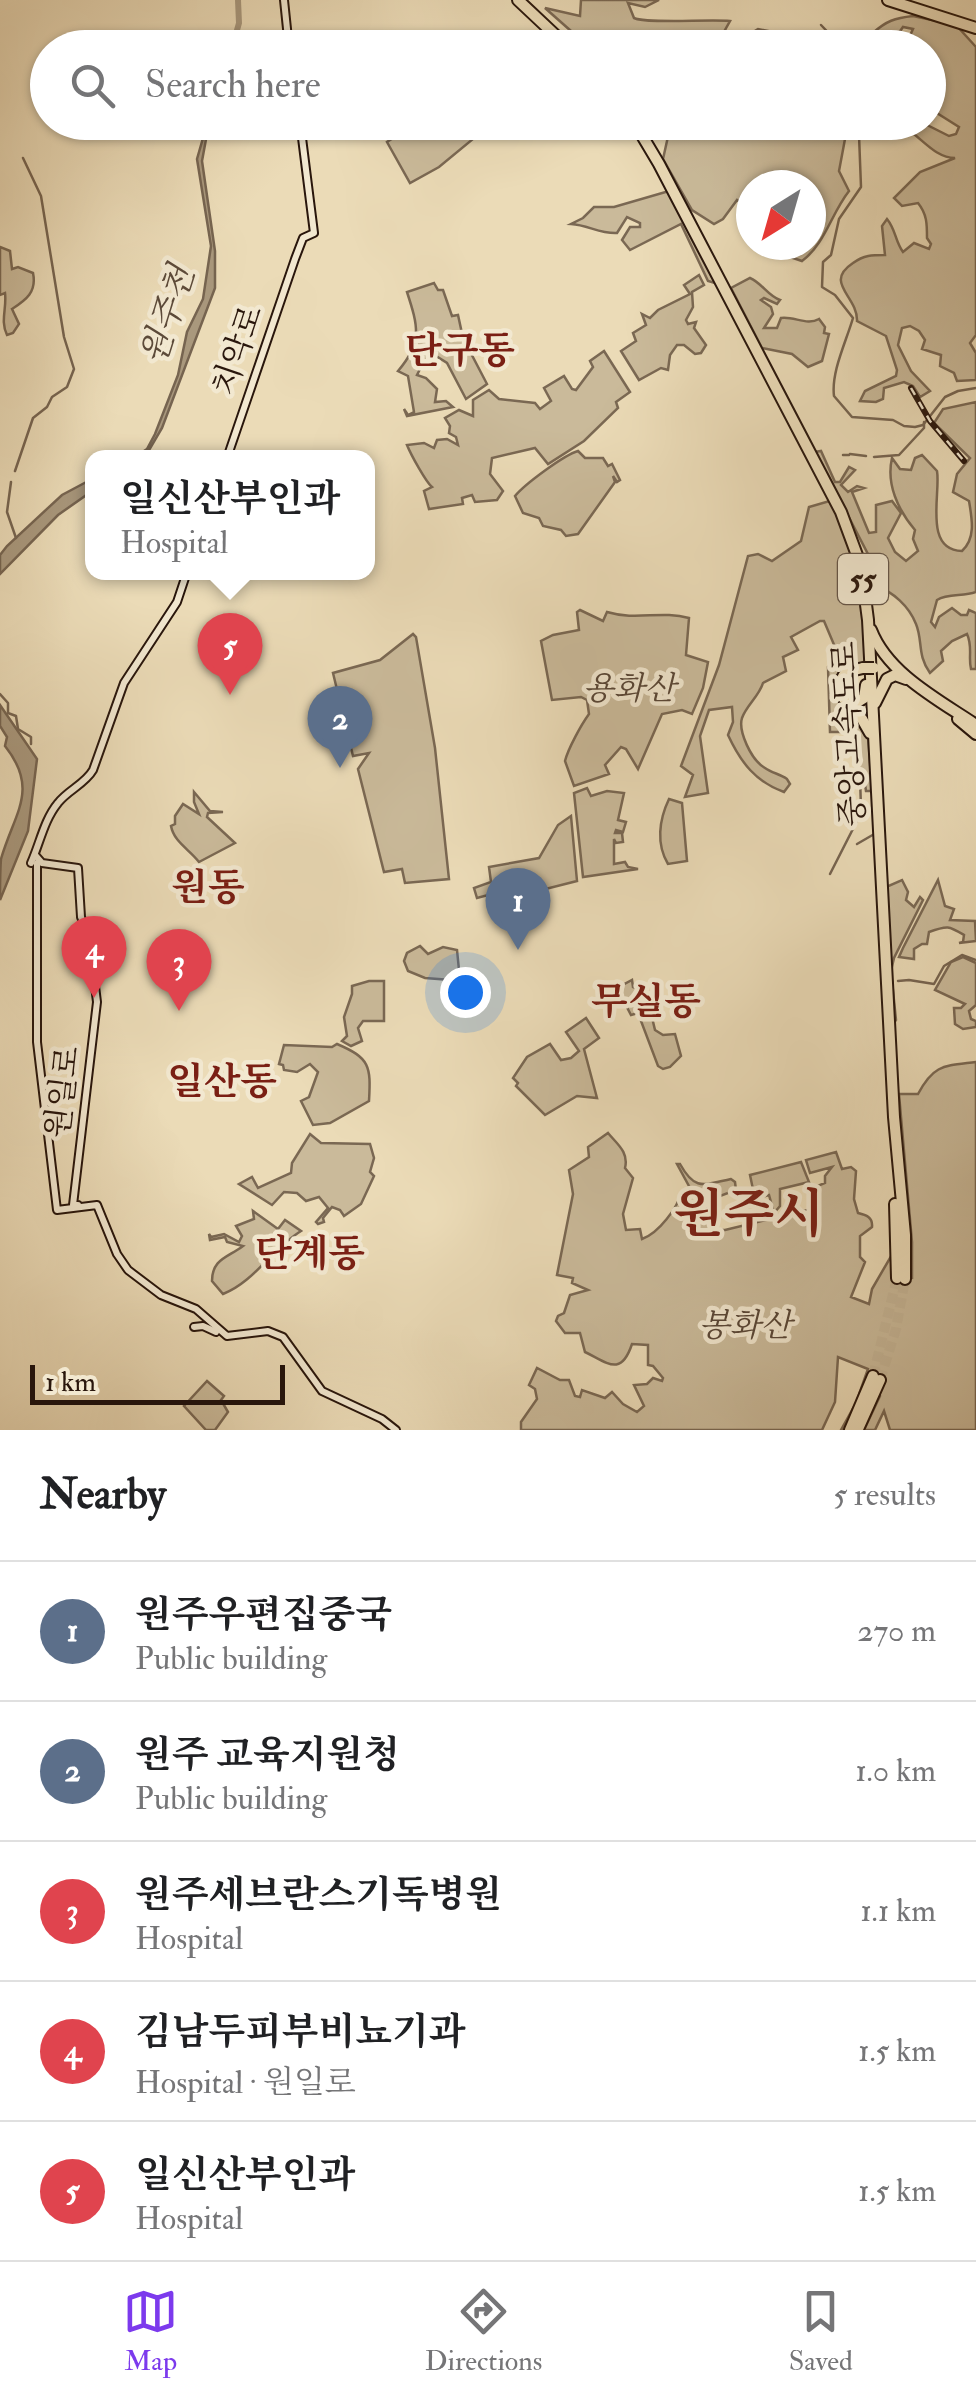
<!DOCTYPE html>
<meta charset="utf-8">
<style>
:root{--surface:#fff;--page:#f2f2f2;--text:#202124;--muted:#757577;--line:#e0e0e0;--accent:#7c3aed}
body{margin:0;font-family:"IM FELL Double Pica","Noto Serif KR",serif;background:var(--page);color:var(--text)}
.compass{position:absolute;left:736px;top:170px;width:90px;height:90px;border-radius:50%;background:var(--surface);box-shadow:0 2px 8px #0004;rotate:217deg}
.scale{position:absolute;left:30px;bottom:25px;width:255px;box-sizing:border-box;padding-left:10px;border:5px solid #29160c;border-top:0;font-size:28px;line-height:35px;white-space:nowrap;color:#29160c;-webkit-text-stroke:8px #f2e8d0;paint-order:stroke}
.you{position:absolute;left:465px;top:992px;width:35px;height:35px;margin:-25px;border:8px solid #fff;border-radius:50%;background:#1a73e8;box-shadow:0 0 0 15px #1a73e833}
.badge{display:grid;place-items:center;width:65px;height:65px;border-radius:50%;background:var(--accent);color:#fff;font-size:32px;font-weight:700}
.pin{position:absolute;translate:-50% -82px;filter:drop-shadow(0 2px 5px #0008)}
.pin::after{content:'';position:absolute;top:52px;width:35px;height:30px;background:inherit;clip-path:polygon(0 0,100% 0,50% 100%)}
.popup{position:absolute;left:85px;top:450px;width:290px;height:130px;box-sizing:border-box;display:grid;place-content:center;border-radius:20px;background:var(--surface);filter:drop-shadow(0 2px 8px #0005);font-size:32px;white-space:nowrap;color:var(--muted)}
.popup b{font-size:38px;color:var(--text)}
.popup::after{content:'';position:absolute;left:50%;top:100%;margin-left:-20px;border:20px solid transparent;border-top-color:var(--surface)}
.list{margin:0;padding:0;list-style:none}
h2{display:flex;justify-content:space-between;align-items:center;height:130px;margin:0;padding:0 40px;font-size:42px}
h2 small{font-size:32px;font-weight:400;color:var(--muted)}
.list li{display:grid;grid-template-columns:65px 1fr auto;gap:30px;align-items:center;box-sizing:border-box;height:140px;padding:0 40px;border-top:2px solid var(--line)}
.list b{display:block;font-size:38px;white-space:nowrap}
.list p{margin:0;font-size:32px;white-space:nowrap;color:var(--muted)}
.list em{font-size:32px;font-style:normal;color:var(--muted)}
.icon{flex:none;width:55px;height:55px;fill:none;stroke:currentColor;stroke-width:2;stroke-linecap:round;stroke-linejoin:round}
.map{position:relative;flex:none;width:976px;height:1430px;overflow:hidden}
.search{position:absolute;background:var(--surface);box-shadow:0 2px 8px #0004;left:30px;right:30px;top:30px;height:110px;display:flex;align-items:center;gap:25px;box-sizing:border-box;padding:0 35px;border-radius:55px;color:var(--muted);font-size:38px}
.sheet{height:830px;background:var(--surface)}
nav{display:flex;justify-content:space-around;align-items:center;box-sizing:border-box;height:140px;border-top:2px solid var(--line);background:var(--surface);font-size:28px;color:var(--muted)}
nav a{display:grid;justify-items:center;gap:5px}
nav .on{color:var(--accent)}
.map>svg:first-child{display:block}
</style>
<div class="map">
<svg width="976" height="1430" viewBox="0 0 976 1430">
<rect width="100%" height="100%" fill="#ebdbb7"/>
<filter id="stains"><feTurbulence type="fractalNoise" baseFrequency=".002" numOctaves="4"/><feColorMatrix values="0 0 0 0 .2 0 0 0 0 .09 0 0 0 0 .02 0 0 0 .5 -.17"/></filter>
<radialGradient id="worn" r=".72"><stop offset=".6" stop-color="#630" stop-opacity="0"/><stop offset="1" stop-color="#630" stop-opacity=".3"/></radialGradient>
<g fill="#caba9a" stroke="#7a6853" stroke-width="2.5">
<path d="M581,0H659L645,7L628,3L634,18C647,24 708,19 730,21L725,30L737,42L758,29L783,34L797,47H586L585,45L596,36L571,31L545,8L580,16Z"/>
<path d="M913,16L956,25L976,47V335L970,343L976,353V380L957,381L954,373L940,366L941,355L922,349L925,340L919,331L910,326L902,328L898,345L911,371L930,391L920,397L913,386L904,382L884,388L883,399L876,402L860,401L865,391L896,376L897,370L886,336L857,321C858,296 823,283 853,263C864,255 872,255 885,255L882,226L887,219C896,230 895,241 903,252L914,243L929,249L931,244L927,238C927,224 927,214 918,203L902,206L894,198L920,172L955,158C937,158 925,142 910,131L888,134L876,129L884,123H923L949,136L956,134L959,127L929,108V97L937,85L929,73L928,48L905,47L913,29L903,27L889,47H876L873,33C886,21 895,18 913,16Z"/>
<path d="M418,122L466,123L473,139L439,167L410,183L387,142Z"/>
<path d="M671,123H848L839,171L849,191C831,214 825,244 802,261L781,254L775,245H811V185H751V227L745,222L748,207L737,200L723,219L714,224L692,210L663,159Z"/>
<path d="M669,191L715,283L708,281L681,224L630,250L622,240L630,227H640V223L627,217L617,233C600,234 588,225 571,224L583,218L594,207H614Z"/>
<path d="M0,247L10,251L12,269L18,267L33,273C37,292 26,300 12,309L19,324L13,333L7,335C0,321 7,308 5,293L0,295Z"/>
<path d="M699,275L704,285L692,292L693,307L686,320L688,324L696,322L694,328L706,345L701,353L695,354L684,345H677L670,355L668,370L661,368L639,380L621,351L636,341L633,333L646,325L642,314L650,318L658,310L690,294L684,285Z"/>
<path d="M750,278C762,283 768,296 780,300L777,304L764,298L761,300L771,307L773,314L764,328H777L781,318C794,316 807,326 819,319L825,327L824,333L829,334L822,361L808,367L792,354L762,348L731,288Z"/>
<path d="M434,283L438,290H443L452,316L458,315L463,338L487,384L466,399L447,363L436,356L422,365L417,375L426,378L437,389L435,402L446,401L453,407L407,416L404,409L408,415L414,412L408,376L398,371C423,342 418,326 407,292Z"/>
<path d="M604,351L630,392L616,402L618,408L584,441L548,464L535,448L492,458L490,474L503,491L497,500L475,502L472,495L462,498L463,504L429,509L424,491L432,487C426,482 411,455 407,445L424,443L434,448L437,440L447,439L458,445L456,437L449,433L450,426L445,418L459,410L473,416V400L489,390L499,399L535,403L540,409L551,401L544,388L564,376L572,389L576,390L593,367L590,361Z"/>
<path d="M976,402V592C964,597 948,593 937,600L931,622L935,627L939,617L952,608L961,615H967L969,610L976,613V669H971C968,657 973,647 967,634L952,641L941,651L943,661L930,673C917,655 923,641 916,624C909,606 893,592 875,585L870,558L815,452L821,451L835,482H840L849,467L855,470L841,485L848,492L857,486L864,488L852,492L869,533L876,532V505L892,501L901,513L888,538L895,552L906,561L918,551L913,539L915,530C898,510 886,484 892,458L900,469L911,470L915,458L922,455L937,471C941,493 923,550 962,551C976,538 972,519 969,501L953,492L957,474L970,458L934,423L943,409Z"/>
<path d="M578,451L585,458H603L608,466L612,464L620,480L617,482L613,476L615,482L578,534L566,536L561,530L543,526L539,518L523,513L515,496C525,484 564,455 578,451Z"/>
<path d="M833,500L863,581L867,664L837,681L868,735L872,791H866L864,777L858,773L857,732H830L828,667L835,659L831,647H835L824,621H820L791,637L798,650L783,657L786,671L763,683C759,696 746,706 742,718C738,731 751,760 765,768C772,773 780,774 787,779L790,784L784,792C756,782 741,763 728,735L733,722L732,707L709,710L700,736L708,793L685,797L693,775L681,766L719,665L748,556L758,554L772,561L801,541L809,507Z"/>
<path d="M580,610L603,621L607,612C637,621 661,610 689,618L686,655L708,662L703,688L692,714L682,710L662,714L638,769L626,749L621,747L605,765L609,774L574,786L565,761C568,749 581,725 589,714L587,700L581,697L552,700L541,641L553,635L579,630L577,612Z"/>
<path d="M413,634L416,637L435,748L449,879L405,883L402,869L384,872L358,769L369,753L353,756L333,673L380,660Z"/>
<path d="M587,788L591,796L607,791L624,793L618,820L626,822L623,832L616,830L615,833H622L623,842L616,843L614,839V864L625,862L628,867L638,869L583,877L574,793Z"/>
<path d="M194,792L210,811L223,812L208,813L207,817L235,843L199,862C189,849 174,842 171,826L175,824V816L183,804L199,814L194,802Z"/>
<path d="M669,799L682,803L687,861L668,864C656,844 659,820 669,799Z"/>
<path d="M571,816L577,881L490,903L488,895L477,898L474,888L491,882L489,867L539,858L558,825Z"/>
<path d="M902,880L908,892L906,900L914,907L920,897L923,900L894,958L891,971L896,1020L892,1026L886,887Z"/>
<path d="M938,880L945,906L954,909L950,920L975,921L976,941L959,943L963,942L964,935C949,926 948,925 929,932L927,944H922L914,949V959L899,957L903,948Z"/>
<path d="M420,946L428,954L443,947L457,950L461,990L451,980L425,978L408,971L404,961L407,953Z"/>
<path d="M963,957L976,963V1005L969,1011L971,1019L976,1021V1027L963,1029L955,1024L954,1008H961L965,1004L935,990L951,962Z"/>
<path d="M632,980L633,987L639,989L642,1004L649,1005L655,1030L663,1035L675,1034L681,1056L670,1067L663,1069L658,1066L638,1013L631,1015L617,988Z"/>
<path d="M369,981H384V1021H363L358,1028L362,1041L351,1046L342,1041L347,1036L344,1017L352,994V986Z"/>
<path d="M586,1018L599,1038L584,1049L597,1098L577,1096L545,1115L516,1086L518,1083L513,1078L527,1057L550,1044L561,1060L571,1058L579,1051L566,1032Z"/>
<path d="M337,1044C370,1058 371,1066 369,1101L330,1123L313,1125L301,1101L309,1097L318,1072L310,1064L297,1072L284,1070L283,1065L279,1064L284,1045L332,1047Z"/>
<path d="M976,1062V1430H890L884,1411L875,1430H864L880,1396L872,1373L846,1430H841L856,1403L868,1369L838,1357L835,1402L822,1430H521V1422L537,1399L535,1389L529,1385L537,1368L560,1380H569L575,1396L580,1397L582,1390L605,1398L612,1392L623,1404L637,1412L644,1406L634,1385L647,1384L653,1378L662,1381L663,1378L653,1366L648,1365V1345L632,1344C621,1377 608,1363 585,1352L580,1333H565L556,1321L558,1316L564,1313L570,1295L588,1290L572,1283L573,1278L557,1275L573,1194L569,1170L589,1157L588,1147L608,1133C617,1144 629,1152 625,1168L633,1178L623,1214L626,1230L640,1229L642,1239C659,1233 677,1208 682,1192L690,1188L677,1164H680C695,1191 703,1185 731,1179L735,1182L736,1190L712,1199L702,1215L704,1220H713L719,1230H725L812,1209L816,1202L815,1187L825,1183V1176L832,1167L810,1173L806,1160L836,1152L842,1169L851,1167L856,1171L854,1199L858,1213C866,1215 873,1217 872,1227L860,1236V1257L865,1262L851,1297L869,1304L872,1289L890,1258L905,1279L912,1278V1242L899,1094H918C934,1064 944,1066 976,1062Z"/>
<path d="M310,1134L321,1143L370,1144L374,1158L370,1172L374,1176L361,1204L344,1216L340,1210L332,1207L323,1218L324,1222L318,1224L316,1222L328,1208L319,1197L306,1201L297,1193L284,1192L272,1205L239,1184L252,1177L258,1188L291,1173L292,1163Z"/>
<path d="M801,1162L809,1182L780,1189V1206L774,1213L769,1195L755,1199L750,1175Z"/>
<path d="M253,1211L278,1229L285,1220L301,1231C272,1249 254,1282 223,1294L212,1281C212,1259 227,1258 243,1246L227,1242L225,1237L210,1240L209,1234L211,1237L224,1234L239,1242L242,1236L236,1226L254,1219Z"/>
<path d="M207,1381L224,1396L221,1400L228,1412L215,1430H206L184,1406Z"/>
</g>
<g fill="#a9987d" stroke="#766450" stroke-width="2.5">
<path d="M202,123H209L202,161L215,251V288L162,428L145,457H135L147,449L155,434L178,375L187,332L203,299L211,246L197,159L203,138L199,129Z"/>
<path d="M92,479V491L58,515L0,574V555L7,546L62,495Z"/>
<path d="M0,705L37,759L28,831L0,900C0,887 0,871 1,859C14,813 40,790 5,746L7,737L0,726Z"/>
</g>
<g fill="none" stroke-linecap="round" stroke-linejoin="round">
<g stroke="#766450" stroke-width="2.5">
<path d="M821,25L843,48"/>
<path d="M865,122L859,135L861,187L839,219L831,255L823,262L822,287L835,295L853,318C846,342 831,372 834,396L852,417L893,420L904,426L915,427L923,425L945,397L958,391L976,388"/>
<path d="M850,454L866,456"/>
<path d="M843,455H849"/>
<path d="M874,457L899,455L924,428V422"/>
<path d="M15,471L33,418L47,407L52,397L67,387L74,369L64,337L41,196L23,158"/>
<path d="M11,482L7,512L16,538"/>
<path d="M0,694L8,703V713L16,716L18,729L31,737V744"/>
<path d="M857,844L876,833"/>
<path d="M830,874L858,819L861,808L860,778"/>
<path d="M898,981L909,980L934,984L944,966L962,955L976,960"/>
</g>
<path stroke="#a9987d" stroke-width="6" d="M232,48L239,23L238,0"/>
<g stroke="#c4b495" stroke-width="10" stroke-dasharray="10 5" stroke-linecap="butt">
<path d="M873,1376L897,1278"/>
<path d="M880,1380L896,1329L905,1279"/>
</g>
<g stroke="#29160c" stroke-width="10">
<g id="secondary">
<path d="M284,0L289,48"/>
<path d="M227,458L295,259L303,238L314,233L300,122"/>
<path d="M35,855L42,863L78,868L81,917L89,938L97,1002L73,1205H78"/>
<path d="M31,863C40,843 44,820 58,803C68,790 85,784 93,770L124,683L177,602L187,572"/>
<path d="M37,863V1042L57,1210L97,1205L117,1254L128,1270L161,1295L196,1309L227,1336L268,1331L283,1337L322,1391L382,1419L396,1430"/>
<path d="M194,1327L203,1326L216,1332"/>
</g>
</g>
<g stroke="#29160c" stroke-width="14">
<g id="highway">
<path d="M518,0L569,48"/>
<path d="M888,0L976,28"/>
<path d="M634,122L659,164L841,512L861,566L868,620L894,1117L905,1235V1279"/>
<path d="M871,630C888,674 939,700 976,725"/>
<path d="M863,668L846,672C839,681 837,689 844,699L856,703L864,698L866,685"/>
<path d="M846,703L862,719L870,733"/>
<path d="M875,703L887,679L895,675L906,679"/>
<path d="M958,719L976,734"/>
<path d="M895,1204L897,1278"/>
<path d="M858,1429L880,1380"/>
<path d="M850,1430L873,1376"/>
</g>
</g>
<use href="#secondary" stroke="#f2e8d0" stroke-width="6"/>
<use href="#highway" stroke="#ebdbb7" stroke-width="10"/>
<g stroke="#29160c" stroke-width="6">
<path id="rail" d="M911,388L930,421L964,461"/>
</g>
<use href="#rail" stroke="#f2e8d0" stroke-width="2.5" stroke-dasharray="8" stroke-linecap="butt"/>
<g stroke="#29160c" stroke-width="14" stroke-linecap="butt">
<path id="highway-bridge" d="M863,668H874"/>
</g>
<use href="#highway-bridge" stroke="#ebdbb7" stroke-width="10"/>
</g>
<g text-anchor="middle" stroke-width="9" stroke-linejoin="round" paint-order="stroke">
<rect fill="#f2e8d0" stroke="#655547" stroke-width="2.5" x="838" y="554" width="50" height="50" rx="8"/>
<g font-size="30" font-weight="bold" fill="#29160c">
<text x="863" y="589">55</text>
</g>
<g font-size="32" fill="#29160c" stroke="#f2e8d0">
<text transform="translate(237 350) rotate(-71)" y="11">치악로</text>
<text transform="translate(848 734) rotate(-93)" y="11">중앙고속도로</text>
<text transform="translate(62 1092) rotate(-83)" y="11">원일로</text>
</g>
<g font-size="32" font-style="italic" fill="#594737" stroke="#f2e8d0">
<text x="629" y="699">용화산</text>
<text x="745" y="1336">봉화산</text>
</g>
<g font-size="35" font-style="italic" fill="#5c4a39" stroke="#f2e8d0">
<text transform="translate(167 315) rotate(-72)" y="12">원주천</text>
</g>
<g font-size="38" font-weight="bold" fill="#7a1f14" stroke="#f2e8d0">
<text x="460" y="363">단구동</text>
<text x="208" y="900">원동</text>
<text x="646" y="1014">무실동</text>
<text x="222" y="1094">일산동</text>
<text x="310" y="1266">단계동</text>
</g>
<g font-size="52" font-weight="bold" fill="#7a1f14" stroke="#f2e8d0">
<text x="749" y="1231">원주시</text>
</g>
</g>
<rect width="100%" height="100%" filter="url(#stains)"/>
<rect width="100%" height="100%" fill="url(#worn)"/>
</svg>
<svg class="compass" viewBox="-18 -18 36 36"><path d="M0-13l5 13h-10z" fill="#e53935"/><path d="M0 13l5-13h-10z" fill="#757577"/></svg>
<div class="scale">1 km</div>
<div class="you"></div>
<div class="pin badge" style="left:518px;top:950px;background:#5c6f8a">1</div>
<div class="pin badge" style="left:340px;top:768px;background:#5c6f8a">2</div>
<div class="pin badge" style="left:179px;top:1011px;background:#e0444e">3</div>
<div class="pin badge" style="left:94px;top:998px;background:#e0444e">4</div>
<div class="pin badge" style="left:230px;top:695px;background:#e0444e">5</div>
<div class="popup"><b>일신산부인과</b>Hospital</div>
<div class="search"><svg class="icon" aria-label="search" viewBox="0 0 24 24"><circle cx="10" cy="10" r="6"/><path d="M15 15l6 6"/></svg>Search here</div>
</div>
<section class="sheet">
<h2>Nearby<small>5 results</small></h2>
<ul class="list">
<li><span class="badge" style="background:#5c6f8a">1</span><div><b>원주우편집중국</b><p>Public building</p></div><em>270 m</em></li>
<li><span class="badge" style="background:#5c6f8a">2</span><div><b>원주 교육지원청</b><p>Public building</p></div><em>1.0 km</em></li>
<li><span class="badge" style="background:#e0444e">3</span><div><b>원주세브란스기독병원</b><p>Hospital</p></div><em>1.1 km</em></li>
<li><span class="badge" style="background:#e0444e">4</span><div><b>김남두피부비뇨기과</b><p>Hospital · 원일로</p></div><em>1.5 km</em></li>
<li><span class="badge" style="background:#e0444e">5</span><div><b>일신산부인과</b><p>Hospital</p></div><em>1.5 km</em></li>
</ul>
</section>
<nav>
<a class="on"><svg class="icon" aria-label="map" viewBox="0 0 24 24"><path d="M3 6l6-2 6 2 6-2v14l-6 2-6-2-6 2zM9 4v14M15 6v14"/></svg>Map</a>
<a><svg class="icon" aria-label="directions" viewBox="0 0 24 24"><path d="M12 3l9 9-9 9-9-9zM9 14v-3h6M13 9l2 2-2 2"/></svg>Directions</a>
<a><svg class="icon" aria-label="saved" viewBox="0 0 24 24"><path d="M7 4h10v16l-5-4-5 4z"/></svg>Saved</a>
</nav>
